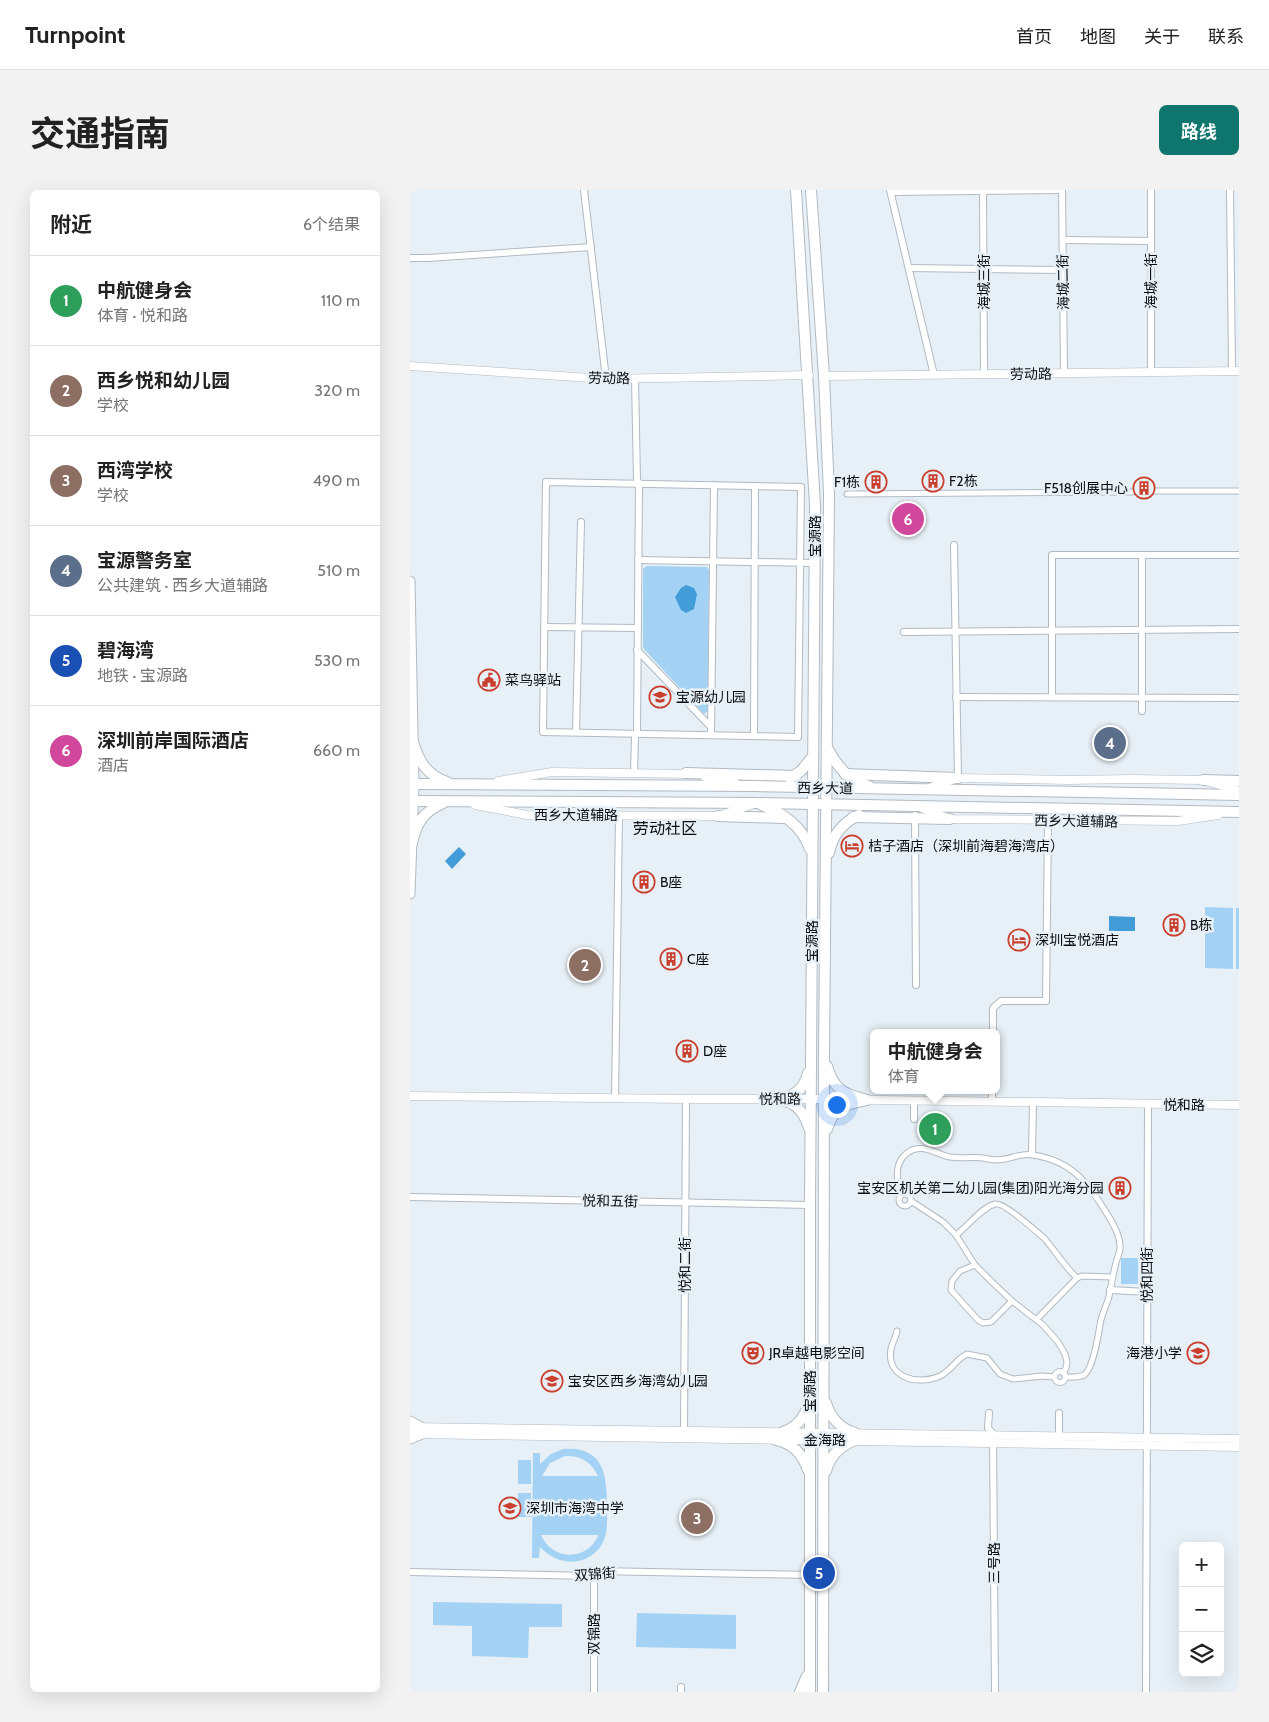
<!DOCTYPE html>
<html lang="zh">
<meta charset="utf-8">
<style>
:root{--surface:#fff;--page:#f2f2f2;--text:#222;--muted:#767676;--line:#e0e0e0;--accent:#0f766e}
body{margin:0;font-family:Cabin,"Noto Sans SC",sans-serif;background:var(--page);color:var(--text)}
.controls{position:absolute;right:15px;bottom:15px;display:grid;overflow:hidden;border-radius:8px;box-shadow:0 5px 20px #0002}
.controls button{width:45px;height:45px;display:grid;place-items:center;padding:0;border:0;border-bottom:1px solid var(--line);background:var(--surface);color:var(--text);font:25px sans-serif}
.you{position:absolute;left:426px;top:914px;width:18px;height:18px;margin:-12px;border:4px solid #fff;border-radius:50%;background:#1a73e8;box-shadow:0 0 0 8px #1a73e833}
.badge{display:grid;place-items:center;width:32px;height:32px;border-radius:50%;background:var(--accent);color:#fff;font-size:16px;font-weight:700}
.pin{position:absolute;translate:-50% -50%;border:2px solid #fff;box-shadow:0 1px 5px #0006}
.popup{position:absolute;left:460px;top:839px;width:130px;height:65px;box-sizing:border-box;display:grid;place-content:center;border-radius:8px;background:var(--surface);filter:drop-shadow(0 1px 4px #0005);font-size:16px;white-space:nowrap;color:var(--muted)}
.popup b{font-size:19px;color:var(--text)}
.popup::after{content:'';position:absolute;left:50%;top:100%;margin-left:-10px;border:10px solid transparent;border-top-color:var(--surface)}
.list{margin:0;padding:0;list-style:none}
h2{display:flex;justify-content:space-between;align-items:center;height:65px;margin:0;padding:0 20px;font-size:21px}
h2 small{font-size:16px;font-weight:400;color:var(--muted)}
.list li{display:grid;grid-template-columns:32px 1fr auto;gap:15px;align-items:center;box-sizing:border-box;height:90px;padding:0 20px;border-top:1px solid var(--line)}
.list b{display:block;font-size:19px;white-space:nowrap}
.list p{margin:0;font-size:16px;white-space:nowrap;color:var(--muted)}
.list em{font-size:16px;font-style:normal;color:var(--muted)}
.icon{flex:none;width:28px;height:28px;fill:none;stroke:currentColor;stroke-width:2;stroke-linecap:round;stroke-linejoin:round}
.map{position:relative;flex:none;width:829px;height:1502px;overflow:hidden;border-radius:8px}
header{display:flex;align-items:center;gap:30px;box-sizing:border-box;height:70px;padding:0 25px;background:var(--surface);border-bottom:1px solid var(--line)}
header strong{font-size:24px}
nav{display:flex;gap:28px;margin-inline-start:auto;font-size:18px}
.intro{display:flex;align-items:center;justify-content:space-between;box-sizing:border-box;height:120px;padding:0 30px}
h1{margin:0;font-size:35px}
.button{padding:12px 22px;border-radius:8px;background:var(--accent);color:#fff;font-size:18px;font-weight:700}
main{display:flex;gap:30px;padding:0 30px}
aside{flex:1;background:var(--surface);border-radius:8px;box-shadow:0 5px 20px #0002}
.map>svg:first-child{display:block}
</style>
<header>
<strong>Turnpoint</strong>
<nav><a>首页</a><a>地图</a><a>关于</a><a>联系</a></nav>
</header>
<div class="intro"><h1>交通指南</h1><a class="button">路线</a></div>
<main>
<aside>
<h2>附近<small>6个结果</small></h2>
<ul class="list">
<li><span class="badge" style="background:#2e9e5b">1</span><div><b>中航健身会</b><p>体育 · 悦和路</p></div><em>110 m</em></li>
<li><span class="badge" style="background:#8d6e63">2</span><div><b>西乡悦和幼儿园</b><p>学校</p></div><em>320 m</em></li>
<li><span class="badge" style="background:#8d6e63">3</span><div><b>西湾学校</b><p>学校</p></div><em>490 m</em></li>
<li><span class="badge" style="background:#5c6f8a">4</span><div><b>宝源警务室</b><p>公共建筑 · 西乡大道辅路</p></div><em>510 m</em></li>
<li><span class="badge" style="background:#1a4fb4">5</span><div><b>碧海湾</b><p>地铁 · 宝源路</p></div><em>530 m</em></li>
<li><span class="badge" style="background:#d1479c">6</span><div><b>深圳前岸国际酒店</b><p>酒店</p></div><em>660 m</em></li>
</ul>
</aside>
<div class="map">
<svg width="829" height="1502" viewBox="0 0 829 1502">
<rect width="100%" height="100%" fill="#e7f0f6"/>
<g fill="#a3d2f5" fill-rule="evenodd">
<path d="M237,376L297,377L299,380L298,521L294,524L233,458V379Z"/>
<path d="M795,717L823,718V779L795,778Z"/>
<rect x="826" y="718" width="3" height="61"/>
<rect x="711" y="1068" width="17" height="26"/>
<path d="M153,1259C196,1256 197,1288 197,1320C197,1332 198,1344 192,1354C178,1378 147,1376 130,1357L129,1368H122L123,1263H130V1274L141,1264ZM155,1266C170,1265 182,1272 188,1286H132L140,1273ZM131,1345H188V1346C177,1371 142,1371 131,1345Z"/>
<rect x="108" y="1270" width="13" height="24"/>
<rect x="108" y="1303" width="13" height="24"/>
<path d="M23,1412L152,1414V1437H119L118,1468L62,1466V1436L23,1435Z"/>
<path d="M227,1423L326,1425V1459L226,1457Z"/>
</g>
<g fill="#419cd7">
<path d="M276,395L284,398L287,404L284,419L276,423L271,420L265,407L271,398Z"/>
<path d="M49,657L56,664L42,679L35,671Z"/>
<path d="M699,726L725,727V741H699Z"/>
</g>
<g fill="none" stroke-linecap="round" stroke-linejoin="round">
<path stroke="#c6ced4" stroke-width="5" stroke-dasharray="5 2.5" stroke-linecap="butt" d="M722,302L746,301"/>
<g stroke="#b2bac1" stroke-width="7">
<g id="pedestrian">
<path d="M746,301H829"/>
<path d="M437,304L722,302"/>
<circle cx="495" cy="1010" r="6"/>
<path d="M491,1005C487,991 483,974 497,963C512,952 525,964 540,967C553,969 565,966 578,969C596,973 608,962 623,965C663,971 679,994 699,1027C704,1036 711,1047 710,1059C709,1065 706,1071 705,1077C702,1088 701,1099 698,1110C695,1119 691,1126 690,1135C688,1147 683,1179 674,1185C669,1188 661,1187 655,1187"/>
<path d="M501,1011L533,1032L546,1045L565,1075L581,1091L602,1111L633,1135L648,1152L655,1164L657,1172L656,1178L653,1183"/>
<path d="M546,1045C557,1037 572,1017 585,1014C594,1012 627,1042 635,1049C646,1062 654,1076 667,1088"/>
<path d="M565,1075L550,1081L542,1091L541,1100L568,1130L573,1133L581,1132L602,1111"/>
<path d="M627,1129L667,1088L672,1086L702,1087"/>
<path d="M487,1141C486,1147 482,1153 481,1159C476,1188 508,1196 530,1186C541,1181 546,1169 557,1164L577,1168L590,1184L603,1189L632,1186L644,1187"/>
<circle cx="650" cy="1187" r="5.5"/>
</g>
</g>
<g stroke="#b2bac1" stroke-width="8">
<g id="minor">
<path d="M174,0L196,189"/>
<path d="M480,0L524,185"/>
<path d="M573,0L574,184"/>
<path d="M652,0L654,183"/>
<path d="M820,0L822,181"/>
<path d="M481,2L649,0"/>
<path d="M653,50L741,51"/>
<path d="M0,68H18L181,57"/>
<path d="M499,78L653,80"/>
<path d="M741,182V0"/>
<path d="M136,292L391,297L388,547L133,542Z"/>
<path d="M544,355L548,588"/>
<path d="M732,365V521"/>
<path d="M228,370L405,373"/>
<path d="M134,437L228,438"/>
<path d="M494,442L829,439"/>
<path d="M227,460L301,537"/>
<path d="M546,507L829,508"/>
<path d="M642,507V365H829"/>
<path d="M166,542L171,332"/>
<path d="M301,545L304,295"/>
<path d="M344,546L345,296"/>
<path d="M224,583L225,547L227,543L229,293L227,290L225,189"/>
<path d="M505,625L506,795"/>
<path d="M583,843V818L591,811H636L638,630"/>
<path d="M205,908L209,625"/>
<path d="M582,912V900"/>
<path d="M504,929V911"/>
<path d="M622,964L623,913"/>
<path d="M0,1007L400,1015"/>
<path d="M700,1100L737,1102"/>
<path d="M579,1223L578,1238L583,1244L585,1502"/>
<path d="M274,1241L276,909"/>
<path d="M649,1249V1223"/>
<path d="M0,1382L184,1386L188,1381L400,1385"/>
<path d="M184,1386V1502"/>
<path d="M271,1502V1497"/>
<path d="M736,1502L738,915"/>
</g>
</g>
<g stroke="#b2bac1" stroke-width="9">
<g id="tertiary">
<path d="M0,176L196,189L399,185"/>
<path d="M414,186L829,181"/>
<path d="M295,587L325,593"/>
<path d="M88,591L142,582L281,584"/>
<path d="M519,598L548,588L659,590L721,589L793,590L829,601"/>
<path d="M65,615L117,625L308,626L341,615"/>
<path d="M512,618L540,629L768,631L808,625"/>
<path d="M0,906L276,909H401L829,915"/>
<path d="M0,1237L829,1249"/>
<path d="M0,1244L829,1257"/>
</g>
</g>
<g stroke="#b2bac1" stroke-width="11">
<g id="secondary">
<path d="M0,391L4,594L0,704"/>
<path d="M0,1231L13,1238"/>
<path d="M0,1249L12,1244"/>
</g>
</g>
<g stroke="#b2bac1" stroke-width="12">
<g id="primary">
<path d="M386,0L405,315L400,1015V1502"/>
<path d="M401,0L414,186L419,304L414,865L413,1502"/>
<path d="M3,552C9,572 17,585 37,592"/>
<path d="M418,559C427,577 439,591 459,596"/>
<path d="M276,583L386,586"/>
<path d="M435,584L548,588"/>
<path d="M380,588L391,581L403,566"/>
<path d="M793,590L829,591"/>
<path d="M0,594L344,596L829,605"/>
<path d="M0,611L346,613L829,622"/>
<path d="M352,615C374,624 392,636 400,659"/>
<path d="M308,626L374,628"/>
<path d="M443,627L540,629"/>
<path d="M2,653C7,632 13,622 33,613"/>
<path d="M419,663C422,646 433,632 449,625"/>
<path d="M417,876C423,898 433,904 454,909"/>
<path d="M366,910C383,907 394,900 398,883"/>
<path d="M370,910C386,912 394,922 399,938"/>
<path d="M417,939C424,916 436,914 457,910"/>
<path d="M416,1213C421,1229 430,1238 445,1243"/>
<path d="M373,1242C387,1237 395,1228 398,1214"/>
<path d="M366,1250C383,1254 392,1263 398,1280"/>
<path d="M416,1281C420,1265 430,1256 445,1250"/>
<path d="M390,1502L397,1486"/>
</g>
</g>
<use href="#pedestrian" stroke="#fff" stroke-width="5"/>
<use href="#minor" stroke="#fff" stroke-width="6"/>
<use href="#tertiary" stroke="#fff" stroke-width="8"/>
<use href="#secondary" stroke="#fff" stroke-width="9"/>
<use href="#primary" stroke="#fff" stroke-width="10"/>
</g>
<defs>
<g id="building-ring" transform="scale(1.125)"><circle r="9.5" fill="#e7f0f6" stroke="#ca3e2d" stroke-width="1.5"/><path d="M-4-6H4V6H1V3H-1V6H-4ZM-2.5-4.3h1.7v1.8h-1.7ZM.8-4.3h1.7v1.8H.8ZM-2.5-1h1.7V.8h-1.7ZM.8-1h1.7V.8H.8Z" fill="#ca3e2d"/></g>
<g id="civic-ring" transform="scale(1.125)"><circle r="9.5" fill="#e7f0f6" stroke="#ca3e2d" stroke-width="1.5"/><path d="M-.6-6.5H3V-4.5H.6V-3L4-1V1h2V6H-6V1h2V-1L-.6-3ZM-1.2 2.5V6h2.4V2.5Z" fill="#ca3e2d"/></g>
<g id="school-ring" transform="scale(1.125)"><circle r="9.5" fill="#e7f0f6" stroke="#ca3e2d" stroke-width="1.5"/><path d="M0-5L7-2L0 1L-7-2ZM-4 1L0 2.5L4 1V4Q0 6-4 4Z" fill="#ca3e2d"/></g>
<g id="hotel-ring" transform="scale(1.125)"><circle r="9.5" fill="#e7f0f6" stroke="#ca3e2d" stroke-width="1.5"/><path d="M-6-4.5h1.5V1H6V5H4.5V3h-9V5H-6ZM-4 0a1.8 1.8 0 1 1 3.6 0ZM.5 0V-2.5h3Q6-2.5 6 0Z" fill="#ca3e2d"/></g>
<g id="theatre-ring" transform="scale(1.125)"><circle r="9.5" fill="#e7f0f6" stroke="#ca3e2d" stroke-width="1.5"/><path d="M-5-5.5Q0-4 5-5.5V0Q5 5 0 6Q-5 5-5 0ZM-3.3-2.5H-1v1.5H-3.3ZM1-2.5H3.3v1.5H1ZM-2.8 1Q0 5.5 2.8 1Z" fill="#ca3e2d"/></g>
</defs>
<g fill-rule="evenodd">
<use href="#building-ring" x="523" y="291"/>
<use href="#building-ring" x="466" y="292"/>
<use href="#building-ring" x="734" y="298"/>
<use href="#civic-ring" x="79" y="490"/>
<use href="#school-ring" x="250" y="507"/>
<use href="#hotel-ring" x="442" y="656"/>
<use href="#building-ring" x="234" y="692"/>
<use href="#building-ring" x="764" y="735"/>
<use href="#hotel-ring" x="609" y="750"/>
<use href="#building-ring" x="261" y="769"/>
<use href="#building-ring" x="277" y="861"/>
<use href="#building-ring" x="710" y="998"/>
<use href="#theatre-ring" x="343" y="1163"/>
<use href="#school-ring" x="788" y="1163"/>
<use href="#school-ring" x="142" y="1191"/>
<use href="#school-ring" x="100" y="1318"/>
</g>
<g text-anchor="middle" stroke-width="5" stroke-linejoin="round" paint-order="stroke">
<g font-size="14" fill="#0c0f11" stroke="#e7f0f6">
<text transform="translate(741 91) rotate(-90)" y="5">海城一街</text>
<text transform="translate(574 92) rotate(-90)" y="5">海城三街</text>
<text transform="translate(653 92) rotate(-91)" y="5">海城二街</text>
<text transform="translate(621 184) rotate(-1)" y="5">劳动路</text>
<text transform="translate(199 188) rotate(1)" y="5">劳动路</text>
<text transform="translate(405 346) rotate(-90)" y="5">宝源路</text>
<text transform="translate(415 598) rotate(1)" y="5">西乡大道</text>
<text x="166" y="630">西乡大道辅路</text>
<text transform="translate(666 631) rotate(1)" y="5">西乡大道辅路</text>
<text transform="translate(402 751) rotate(-90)" y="5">宝源路</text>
<text transform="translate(370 909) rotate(-1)" y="5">悦和路</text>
<text x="774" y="920">悦和路</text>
<text transform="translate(200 1011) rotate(1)" y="5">悦和五街</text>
<text transform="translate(275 1075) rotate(-90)" y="5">悦和二街</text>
<text transform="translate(737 1085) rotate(-90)" y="5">悦和四街</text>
<text transform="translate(400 1201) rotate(-90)" y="5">宝源路</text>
<text x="415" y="1255">金海路</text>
<text transform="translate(584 1373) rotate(-90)" y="5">三号路</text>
<text transform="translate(185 1384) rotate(-4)" y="5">双锦街</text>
<text transform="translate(184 1444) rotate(-90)" y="5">双锦路</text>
</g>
<g font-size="14" fill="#0c0f11" stroke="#e7f0f6" text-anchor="start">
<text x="539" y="296">F2栋</text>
<text x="450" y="297" text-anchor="end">F1栋</text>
<text x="718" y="303" text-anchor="end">F518创展中心</text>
<text x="95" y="495">菜鸟驿站</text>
<text x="266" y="512">宝源幼儿园</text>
<text x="458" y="661">桔子酒店（深圳前海碧海湾店）</text>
<text x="250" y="697">B座</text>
<text x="780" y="740">B栋</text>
<text x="625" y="755">深圳宝悦酒店</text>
<text x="277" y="774">C座</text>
<text x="293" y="866">D座</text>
<text x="694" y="1003" text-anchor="end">宝安区机关第二幼儿园(集团)阳光海分园</text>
<text x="359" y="1168">JR卓越电影空间</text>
<text x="772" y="1168" text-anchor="end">海港小学</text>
<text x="158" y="1196">宝安区西乡海湾幼儿园</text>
<text x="116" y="1323">深圳市海湾中学</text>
</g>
<g font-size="16" fill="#0c0f11" stroke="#e7f0f6">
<text x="255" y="644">劳动社区</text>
</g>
</g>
</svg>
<div class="controls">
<button>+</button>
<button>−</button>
<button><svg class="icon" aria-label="layers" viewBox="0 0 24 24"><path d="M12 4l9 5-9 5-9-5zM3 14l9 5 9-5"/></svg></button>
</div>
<div class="you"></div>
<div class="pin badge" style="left:525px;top:939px;background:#2e9e5b">1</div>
<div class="popup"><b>中航健身会</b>体育</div>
<div class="pin badge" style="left:175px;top:775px;background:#8d6e63">2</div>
<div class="pin badge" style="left:287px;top:1328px;background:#8d6e63">3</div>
<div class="pin badge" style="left:700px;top:553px;background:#5c6f8a">4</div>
<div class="pin badge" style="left:409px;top:1383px;background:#1a4fb4">5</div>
<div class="pin badge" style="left:498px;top:329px;background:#d1479c">6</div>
</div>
</main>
